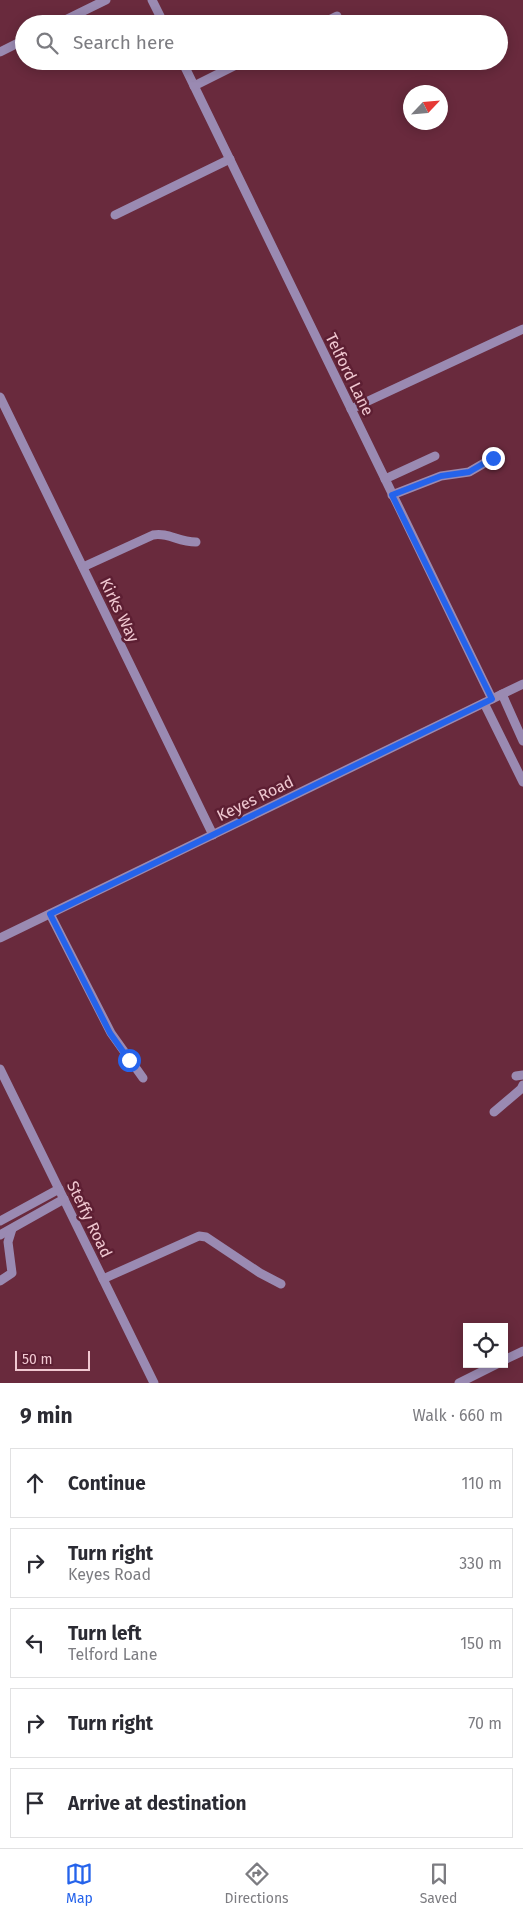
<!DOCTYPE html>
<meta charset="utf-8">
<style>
:root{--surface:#fff;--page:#f2f2f3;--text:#2b2b33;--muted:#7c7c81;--line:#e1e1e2;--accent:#2563eb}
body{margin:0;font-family:"Fira Sans",sans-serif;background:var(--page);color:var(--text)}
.controls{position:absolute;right:15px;bottom:15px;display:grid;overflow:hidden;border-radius:0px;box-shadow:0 2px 12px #0003}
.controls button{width:45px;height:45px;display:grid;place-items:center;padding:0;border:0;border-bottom:1px solid var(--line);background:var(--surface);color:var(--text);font:25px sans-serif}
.compass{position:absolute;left:403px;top:85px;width:45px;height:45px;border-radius:50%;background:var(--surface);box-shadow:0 2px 12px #0003;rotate:64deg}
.scale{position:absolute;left:15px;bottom:12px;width:75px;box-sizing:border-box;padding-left:5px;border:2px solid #f0c8d1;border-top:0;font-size:14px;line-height:18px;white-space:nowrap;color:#f0c8d1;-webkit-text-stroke:4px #5d1f33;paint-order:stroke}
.stop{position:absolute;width:15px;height:15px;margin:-11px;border:4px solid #2563eb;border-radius:50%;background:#fff}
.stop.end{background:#2563eb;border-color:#fff;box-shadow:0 1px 5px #0008}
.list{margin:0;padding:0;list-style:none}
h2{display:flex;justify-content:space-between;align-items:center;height:65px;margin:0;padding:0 20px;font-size:21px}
h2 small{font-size:16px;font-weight:400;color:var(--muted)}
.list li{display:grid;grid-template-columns:32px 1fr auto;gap:15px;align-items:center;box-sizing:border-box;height:70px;margin:0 10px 10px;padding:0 10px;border:1px solid var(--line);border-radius:0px}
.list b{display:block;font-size:19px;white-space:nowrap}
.list p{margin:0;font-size:16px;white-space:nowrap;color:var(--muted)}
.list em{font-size:16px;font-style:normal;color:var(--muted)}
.icon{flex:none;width:28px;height:28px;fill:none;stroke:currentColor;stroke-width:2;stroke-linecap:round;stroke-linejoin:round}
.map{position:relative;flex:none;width:523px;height:1383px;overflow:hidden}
.search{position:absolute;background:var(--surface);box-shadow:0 2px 12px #0003;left:15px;right:15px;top:15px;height:55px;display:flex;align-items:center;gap:12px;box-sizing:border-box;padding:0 18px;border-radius:28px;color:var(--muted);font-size:19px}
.sheet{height:465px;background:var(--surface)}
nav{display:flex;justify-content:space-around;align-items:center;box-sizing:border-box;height:70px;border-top:1px solid var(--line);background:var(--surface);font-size:14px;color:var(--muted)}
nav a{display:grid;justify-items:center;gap:2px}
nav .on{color:var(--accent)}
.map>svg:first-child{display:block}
</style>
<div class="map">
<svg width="523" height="1383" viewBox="0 0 523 1383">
<rect width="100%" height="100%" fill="#692a3d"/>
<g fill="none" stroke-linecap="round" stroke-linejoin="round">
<g stroke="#9a8ab2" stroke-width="9">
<path d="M152,0L164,24"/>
<path d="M57,24L106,0"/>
<path d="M321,24L337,16"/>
<path d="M0,52L24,40"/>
<path d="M182,61L492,699"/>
<path d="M194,86L244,61"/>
<path d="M115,215L230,159"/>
<path d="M0,397L213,835"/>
<path d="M351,409L523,329"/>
<path d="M385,479L435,456"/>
<path d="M392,495L441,476L469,472L493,458"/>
<path d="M83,567L153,535C168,532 178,542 196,542"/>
<path d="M502,694L523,741"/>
<path d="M484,703L523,782"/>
<path d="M50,914L111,1033L143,1078"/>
<path d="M0,938L523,684"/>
<path d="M0,1069L154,1383"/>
<path d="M516,1076L523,1075"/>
<path d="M494,1112L521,1089L523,1085"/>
<path d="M0,1221L59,1189"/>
<path d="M0,1235L64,1199"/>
<path d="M103,1279L199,1236L206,1237L260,1273L281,1284"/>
<path d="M0,1281L12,1273L8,1242L12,1229"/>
<path d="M504,1360L523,1351"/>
<path d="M459,1383L497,1364"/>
</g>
</g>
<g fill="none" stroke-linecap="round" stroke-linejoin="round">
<path stroke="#2563eb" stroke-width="6" d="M129,1060L110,1033L50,914L492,699L392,495L441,476L469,472L493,458"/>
</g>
<g text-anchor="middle" stroke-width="5" stroke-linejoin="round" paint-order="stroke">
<g font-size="16" fill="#f0c8d1" stroke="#5d1f33">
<text transform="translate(350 374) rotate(64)" y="6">Telford Lane</text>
<text transform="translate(120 610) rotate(64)" y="6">Kirks Way</text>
<text transform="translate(255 798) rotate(-26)" y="6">Keyes Road</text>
<text transform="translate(90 1219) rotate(64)" y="6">Steffy Road</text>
</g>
</g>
</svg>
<div class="controls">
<button><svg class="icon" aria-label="locate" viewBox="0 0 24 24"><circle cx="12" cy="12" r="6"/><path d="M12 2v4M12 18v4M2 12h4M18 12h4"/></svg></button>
</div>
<svg class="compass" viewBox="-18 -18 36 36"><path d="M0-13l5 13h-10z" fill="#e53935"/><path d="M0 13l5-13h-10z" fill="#7c7c81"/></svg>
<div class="scale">50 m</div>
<div class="stop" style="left:129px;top:1060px"></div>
<div class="stop end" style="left:493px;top:458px"></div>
<div class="search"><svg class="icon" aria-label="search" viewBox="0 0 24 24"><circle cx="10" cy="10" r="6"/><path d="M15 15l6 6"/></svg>Search here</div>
</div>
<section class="sheet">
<h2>9 min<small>Walk · 660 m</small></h2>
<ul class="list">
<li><svg class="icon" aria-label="ahead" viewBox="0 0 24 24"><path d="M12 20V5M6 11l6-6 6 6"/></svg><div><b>Continue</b></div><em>110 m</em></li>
<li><svg class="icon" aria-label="right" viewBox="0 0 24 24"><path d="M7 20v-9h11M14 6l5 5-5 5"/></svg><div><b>Turn right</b><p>Keyes Road</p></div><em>330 m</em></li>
<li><svg class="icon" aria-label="left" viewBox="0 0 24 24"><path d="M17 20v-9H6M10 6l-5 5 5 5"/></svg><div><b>Turn left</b><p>Telford Lane</p></div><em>150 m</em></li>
<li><svg class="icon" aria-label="right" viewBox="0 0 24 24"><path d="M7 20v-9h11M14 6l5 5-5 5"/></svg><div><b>Turn right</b></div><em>70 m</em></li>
<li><svg class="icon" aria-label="arrive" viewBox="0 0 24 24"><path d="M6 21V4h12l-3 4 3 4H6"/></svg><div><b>Arrive at destination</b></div></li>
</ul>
</section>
<nav>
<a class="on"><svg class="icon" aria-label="map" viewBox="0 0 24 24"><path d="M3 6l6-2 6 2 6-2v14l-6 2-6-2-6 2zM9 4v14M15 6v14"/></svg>Map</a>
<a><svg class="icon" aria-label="directions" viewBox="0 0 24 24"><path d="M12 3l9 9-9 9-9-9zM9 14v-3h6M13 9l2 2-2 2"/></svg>Directions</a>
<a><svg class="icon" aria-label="saved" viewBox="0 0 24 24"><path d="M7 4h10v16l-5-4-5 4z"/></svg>Saved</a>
</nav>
